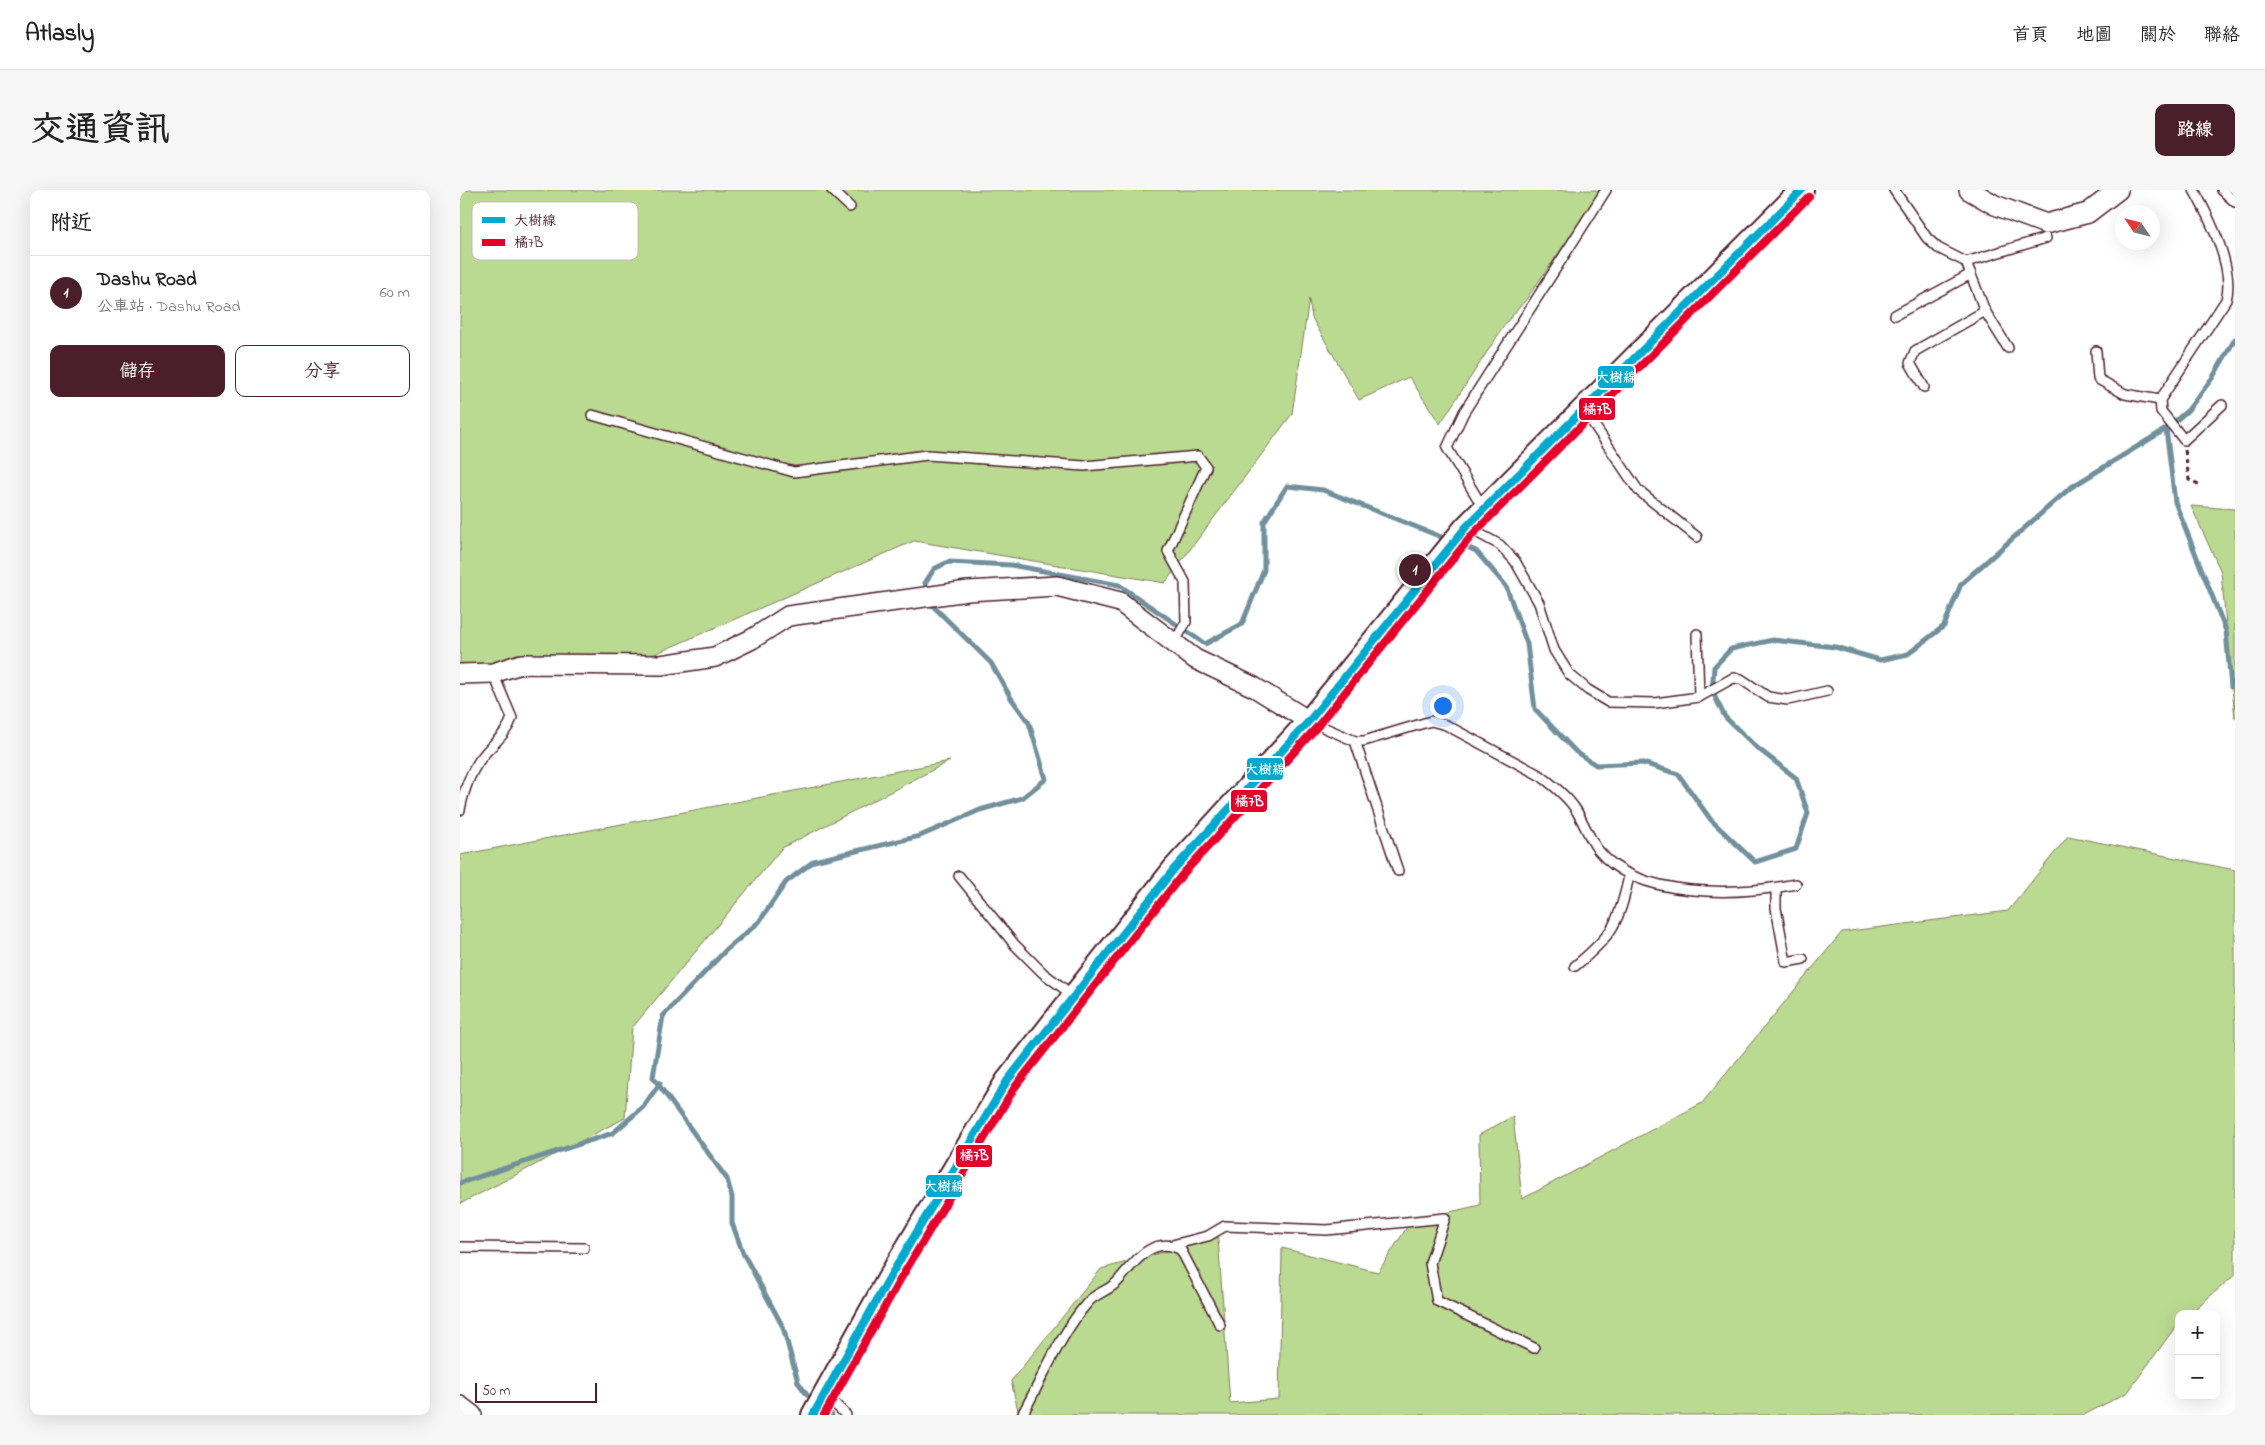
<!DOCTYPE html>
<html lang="zh-TW">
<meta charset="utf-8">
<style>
:root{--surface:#fff;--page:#f6f6f6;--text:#222;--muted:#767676;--line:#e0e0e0;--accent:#4a1f2b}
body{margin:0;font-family:"Indie Flower","LXGW WenKai TC",sans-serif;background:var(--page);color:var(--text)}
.controls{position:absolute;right:15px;bottom:15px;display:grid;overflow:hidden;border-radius:10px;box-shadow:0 5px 20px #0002}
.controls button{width:45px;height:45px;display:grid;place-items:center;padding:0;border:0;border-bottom:1px solid var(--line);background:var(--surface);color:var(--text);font:25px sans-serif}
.compass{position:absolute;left:1655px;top:15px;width:45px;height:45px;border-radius:50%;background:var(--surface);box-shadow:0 5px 20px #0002;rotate:305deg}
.scale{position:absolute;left:15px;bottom:12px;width:122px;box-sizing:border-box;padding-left:5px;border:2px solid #4a1f2b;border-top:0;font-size:14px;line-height:18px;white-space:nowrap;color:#4a1f2b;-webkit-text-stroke:4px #fff;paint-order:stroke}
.you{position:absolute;left:982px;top:515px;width:18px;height:18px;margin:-12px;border:4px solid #fff;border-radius:50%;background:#1a73e8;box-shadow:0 0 0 8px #1a73e833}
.badge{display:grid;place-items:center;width:32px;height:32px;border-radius:50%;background:var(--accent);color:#fff;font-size:16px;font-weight:700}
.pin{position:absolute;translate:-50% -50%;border:2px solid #fff;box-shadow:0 1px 5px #0006}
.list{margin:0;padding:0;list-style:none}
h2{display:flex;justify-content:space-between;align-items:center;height:65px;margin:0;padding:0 20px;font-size:21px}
h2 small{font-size:16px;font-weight:400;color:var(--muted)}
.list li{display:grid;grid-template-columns:32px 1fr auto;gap:15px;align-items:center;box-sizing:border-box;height:75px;padding:0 20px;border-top:1px solid var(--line)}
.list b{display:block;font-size:19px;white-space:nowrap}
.list p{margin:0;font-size:16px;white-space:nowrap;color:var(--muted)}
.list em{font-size:16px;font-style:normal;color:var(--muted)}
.actions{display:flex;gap:10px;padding:15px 20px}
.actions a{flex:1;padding:11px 0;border:1px solid var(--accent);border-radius:10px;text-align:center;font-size:18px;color:var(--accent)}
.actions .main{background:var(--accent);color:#fff}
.map{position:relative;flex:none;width:1775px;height:1225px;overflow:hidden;border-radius:10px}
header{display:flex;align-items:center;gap:30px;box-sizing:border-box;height:70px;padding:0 25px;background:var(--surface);border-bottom:1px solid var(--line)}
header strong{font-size:24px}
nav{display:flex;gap:28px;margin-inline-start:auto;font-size:18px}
.intro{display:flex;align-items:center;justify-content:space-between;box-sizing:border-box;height:120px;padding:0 30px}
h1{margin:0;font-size:35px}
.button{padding:12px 22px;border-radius:10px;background:var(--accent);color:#fff;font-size:18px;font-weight:700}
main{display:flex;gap:30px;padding:0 30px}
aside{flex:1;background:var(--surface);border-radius:10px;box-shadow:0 5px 20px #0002}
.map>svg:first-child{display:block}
</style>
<header>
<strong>Atlasly</strong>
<nav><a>首頁</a><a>地圖</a><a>關於</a><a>聯絡</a></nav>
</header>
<div class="intro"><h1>交通資訊</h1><a class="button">路線</a></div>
<main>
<aside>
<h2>附近<small></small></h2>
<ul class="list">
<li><span class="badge">1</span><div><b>Dashu Road</b><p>公車站 · Dashu Road</p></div><em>60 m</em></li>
</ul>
<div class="actions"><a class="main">儲存</a><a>分享</a></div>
</aside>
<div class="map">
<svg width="1775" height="1225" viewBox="0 0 1775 1225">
<rect width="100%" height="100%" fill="#fff"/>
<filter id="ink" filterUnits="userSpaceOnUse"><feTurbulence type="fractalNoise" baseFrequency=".02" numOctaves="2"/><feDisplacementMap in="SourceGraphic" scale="10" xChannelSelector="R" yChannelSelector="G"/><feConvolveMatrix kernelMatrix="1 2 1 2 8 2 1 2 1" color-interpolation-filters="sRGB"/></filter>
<g filter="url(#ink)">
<g fill="#bad991" stroke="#827c5e">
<path d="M0,0H1143L1065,111L1046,133L980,234L949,187L899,210L852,128L849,109L832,224L705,393L454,351L188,467L0,483Z"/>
<path d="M1731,316L1775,319V528L1761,382Z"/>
<path d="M490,571L322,658L172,838L165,928L0,1014V665Z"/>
<path d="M1608,646L1775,680V1085L1729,1124H1719V1132L1668,1202L1624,1225H559L551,1191L641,1079L758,1047L770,1213L819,1209L822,1058L918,1082L951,1031L1020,1015L1019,945L1053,926L1062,1009L1242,913L1382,742L1548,721Z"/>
</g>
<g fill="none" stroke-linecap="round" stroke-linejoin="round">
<g stroke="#71909b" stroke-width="5">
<path d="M1706,239L1715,312L1766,441L1771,497"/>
<path d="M1000,354L1016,361L1046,396L1067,454L1075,519L1116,562L1136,575L1183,573L1218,584L1251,630L1295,672L1336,659L1348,623L1336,588L1296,557L1265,527L1252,501L1254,477L1271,459L1313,450L1375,457L1420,470L1448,464L1484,436L1501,394L1610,298L1706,239L1728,220L1753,187L1775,149"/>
<path d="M468,402L465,393L474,379L488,372L551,375L659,395L745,454L782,434L804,380V332L827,296L863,300L989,350"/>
<path d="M0,993L153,943L183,917L200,893"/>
<path d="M347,1205L338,1192L323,1137L283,1063L272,1033V1007L267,989L193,887L203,826L266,760L299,732L326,692L354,671L460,646L520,620L562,608L586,589L569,533L551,508L531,473L473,416L471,410"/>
<path d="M371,1224L372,1225"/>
</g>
<g stroke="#4a1f2b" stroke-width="12">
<g id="service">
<path d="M372,0L390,17"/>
<path d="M1434,0L1467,48L1478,58L1506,72L1525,121L1548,158"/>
<path d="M1762,0L1775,12"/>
<path d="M1506,72L1586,48"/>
<path d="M1435,125L1511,84"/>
<path d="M1636,161L1638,189L1665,204L1700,210L1766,110C1775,79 1749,27 1734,0"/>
<path d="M1464,197L1450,173L1455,161L1525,121"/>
<path d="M1700,210L1701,221L1724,250L1762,215"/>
<path d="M1124,220L1178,300L1237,347"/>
<path d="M132,225L334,282L467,265L624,276L738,266L746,277L708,361L725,392L726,432L714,453"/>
<path d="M1024,319L987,258L1004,222L1146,0"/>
<path d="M1007,337L1040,355L1055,371L1079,413L1094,460L1109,484L1128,500L1148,512L1195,513L1239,507L1273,488L1281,489L1308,507L1328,510L1367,501"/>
<path d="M1237,444L1239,507"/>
<path d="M849,531L895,551H904L971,531L986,535L1081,586C1093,595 1108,607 1116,620C1124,633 1129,648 1138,660C1178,710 1279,705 1336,694"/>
<path d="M895,551L938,681"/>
<path d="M0,620C4,598 11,579 26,562C37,550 47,543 52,528L33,483"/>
<path d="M499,686L555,755L583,783L614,806"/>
<path d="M1316,698V718L1326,772L1343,769"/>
<path d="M1115,776C1153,745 1159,733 1169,686"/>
<path d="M712,1055L748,1046L765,1036L867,1040L985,1028L970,1073L977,1111L1074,1158"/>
<path d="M0,1057L124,1058"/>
<path d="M365,1204L386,1225"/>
<path d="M562,1225C582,1189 601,1143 628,1112C636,1103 651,1100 659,1090C674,1072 694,1044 721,1060L760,1135"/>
</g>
</g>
<g stroke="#4a1f2b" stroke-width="22">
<g id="minor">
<path d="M1509,0L1535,15L1586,34L1628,23L1658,0"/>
<path d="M0,484L33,483L61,474L201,475L255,467L292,449L328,426L508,401L597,396L660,412L735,469L794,497L849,531"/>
<path d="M0,1216L12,1225"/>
</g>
</g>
<g stroke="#4a1f2b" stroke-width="26">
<path id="tertiary" d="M353,1225L428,1090L547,891L714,679L849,531L1006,337L1342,0"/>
</g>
<path stroke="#4a1f2b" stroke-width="3" stroke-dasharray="5 4" stroke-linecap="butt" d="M1725,260L1729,290L1741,295"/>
<use href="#service" stroke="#fff" stroke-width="9"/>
<use href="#minor" stroke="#fff" stroke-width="19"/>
<use href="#tertiary" stroke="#fff" stroke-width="22"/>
<g stroke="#fff" stroke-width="11">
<path id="bus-1" d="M353,1225L428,1090L547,891L714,679L849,531L1006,337L1342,0"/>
</g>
<g stroke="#fff" stroke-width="11">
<path id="bus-2" d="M364,1225L437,1095L555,897L722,685L857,537L1013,344L1349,7"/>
</g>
<use href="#bus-1" stroke="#00a9ce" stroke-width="8"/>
<use href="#bus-2" stroke="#e4002b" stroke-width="8"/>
</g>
</g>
<rect x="12" y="12" width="166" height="58" rx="8" fill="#fff" stroke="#c9bcbf" stroke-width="1"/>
<rect x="22" y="27" width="23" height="6" fill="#00a9ce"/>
<rect x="22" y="49" width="23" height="7" fill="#e4002b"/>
<g font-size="14" fill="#4a1f2b">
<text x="54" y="35">大樹線</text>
<text x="54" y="57">橘7B</text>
</g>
<g stroke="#fff" stroke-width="2">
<rect x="1137" y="175" width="38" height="24" rx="5" fill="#00a9ce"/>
<rect x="1118" y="207" width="38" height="24" rx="5" fill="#e4002b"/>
<rect x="786" y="567" width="38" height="24" rx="5" fill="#00a9ce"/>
<rect x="770" y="599" width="38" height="24" rx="5" fill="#e4002b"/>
<rect x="495" y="954" width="38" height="24" rx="5" fill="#e4002b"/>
<rect x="465" y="984" width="38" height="24" rx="5" fill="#00a9ce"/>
</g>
<g font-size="14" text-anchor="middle" font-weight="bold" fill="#fff">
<text x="1156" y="192">大樹線</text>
<text x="1137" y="224">橘7B</text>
<text x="805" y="584">大樹線</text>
<text x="789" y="616">橘7B</text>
<text x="514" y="970">橘7B</text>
<text x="484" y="1001">大樹線</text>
</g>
</svg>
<div class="controls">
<button>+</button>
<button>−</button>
</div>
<svg class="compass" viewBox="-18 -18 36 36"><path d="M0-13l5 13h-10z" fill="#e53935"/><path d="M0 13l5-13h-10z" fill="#767676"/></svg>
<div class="scale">50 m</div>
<div class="you"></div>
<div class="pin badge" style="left:955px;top:380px">1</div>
</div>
</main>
